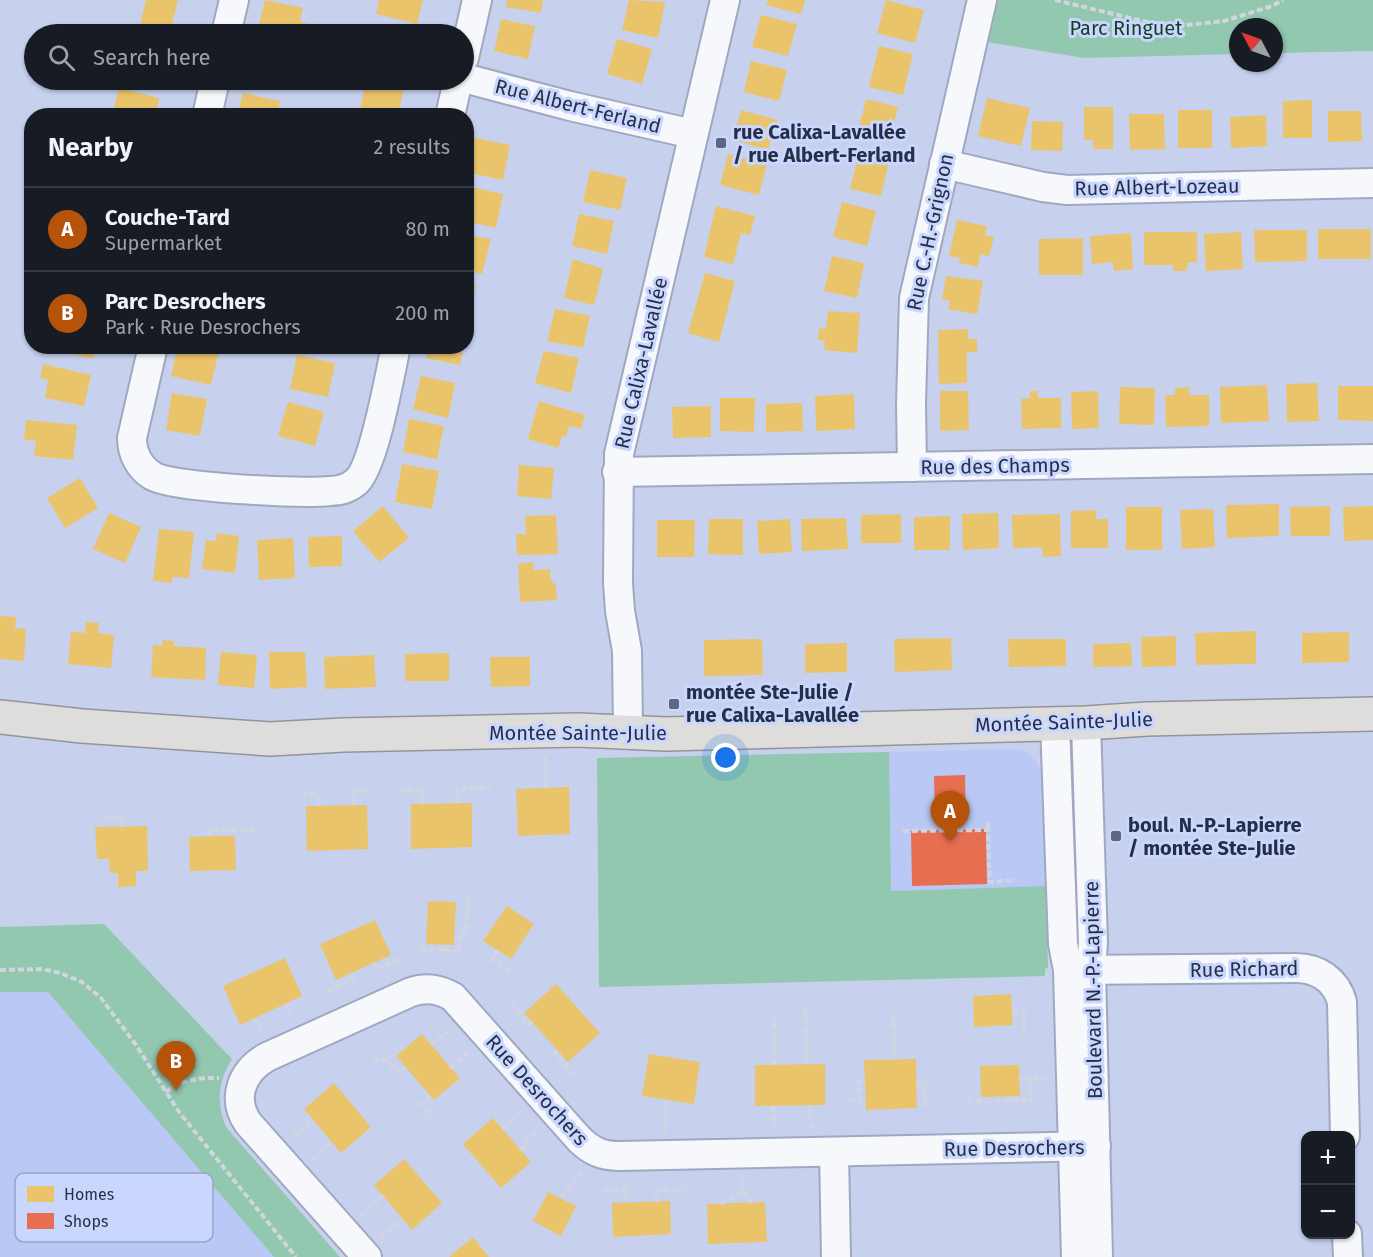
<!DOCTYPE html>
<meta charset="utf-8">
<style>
:root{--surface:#171b24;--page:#242831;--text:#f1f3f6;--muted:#9ea1a6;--line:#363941;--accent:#b45309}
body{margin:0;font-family:"Fira Sans",sans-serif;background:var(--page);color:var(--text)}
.controls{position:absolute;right:18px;bottom:18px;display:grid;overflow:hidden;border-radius:12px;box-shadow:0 2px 4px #0004}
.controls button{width:54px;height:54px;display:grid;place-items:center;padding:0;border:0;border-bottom:2px solid var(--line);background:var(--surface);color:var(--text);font:30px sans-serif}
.compass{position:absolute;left:1229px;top:18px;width:54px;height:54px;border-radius:50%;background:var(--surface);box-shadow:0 2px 4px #0004;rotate:311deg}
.you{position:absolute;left:726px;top:758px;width:21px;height:21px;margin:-15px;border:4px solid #fff;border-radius:50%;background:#1a73e8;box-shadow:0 0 0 9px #1a73e833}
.badge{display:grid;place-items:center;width:39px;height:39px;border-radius:50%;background:var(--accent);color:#fff;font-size:20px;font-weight:700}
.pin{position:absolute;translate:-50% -50px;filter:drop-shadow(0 2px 3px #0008)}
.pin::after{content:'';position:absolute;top:32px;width:21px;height:18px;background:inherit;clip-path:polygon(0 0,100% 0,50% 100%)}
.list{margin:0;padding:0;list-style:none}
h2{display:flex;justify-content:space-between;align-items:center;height:78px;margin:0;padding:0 24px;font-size:26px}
h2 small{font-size:20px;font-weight:400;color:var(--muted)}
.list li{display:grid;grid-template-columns:39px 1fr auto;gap:18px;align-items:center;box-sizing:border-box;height:84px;padding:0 24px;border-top:2px solid var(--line)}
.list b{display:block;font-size:22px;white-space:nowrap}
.list p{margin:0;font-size:20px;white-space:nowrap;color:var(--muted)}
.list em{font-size:20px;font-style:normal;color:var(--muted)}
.icon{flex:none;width:33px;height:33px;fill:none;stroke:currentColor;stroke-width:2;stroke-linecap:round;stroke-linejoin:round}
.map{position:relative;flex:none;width:1373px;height:1257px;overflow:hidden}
.search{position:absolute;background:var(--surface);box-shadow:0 2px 4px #0004;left:24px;top:24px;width:450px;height:66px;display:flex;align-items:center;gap:15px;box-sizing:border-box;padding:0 21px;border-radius:33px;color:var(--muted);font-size:22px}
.panel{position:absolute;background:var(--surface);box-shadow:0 2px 4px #0004;left:24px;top:108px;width:450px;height:246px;border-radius:24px}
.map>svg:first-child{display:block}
</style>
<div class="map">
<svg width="1373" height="1257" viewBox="0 0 1373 1257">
<rect width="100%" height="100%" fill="#c7d1ee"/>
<g fill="#b9c8f5">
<path d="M1014,749L1028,752V754L1035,760L1042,772L1046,886L890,891L889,752Z"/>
<path d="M0,992H48L274,1257H0Z"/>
</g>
<g fill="#92c8b0">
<path d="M996,0H1373V51L1274,53V27H1238V54L1084,58L987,42Z"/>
<path d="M889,752L891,891L1046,886L1048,968L1045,969V976L599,987L597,758Z"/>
<path d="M104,924L232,1059C218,1081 216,1102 226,1127L340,1257H274L48,992H0V927Z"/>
</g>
<g fill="#e9c46a">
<path d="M146,0H178L170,32L140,25Z"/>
<path d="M265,0L303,8L300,21L306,23L304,34H267L257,32Z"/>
<path d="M379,0H423L417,24L376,14Z"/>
<path d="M507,0H543L541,13L506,7Z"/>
<path d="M629,0L665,2L658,38L622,30Z"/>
<path d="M768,0H805L801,14L766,5Z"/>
<path d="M886,0L924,10L915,43L877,33Z"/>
<path d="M761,15L797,24L788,56L752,47Z"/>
<path d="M501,19L535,26L528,59L494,51Z"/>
<path d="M617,39L652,49L642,84L607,74Z"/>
<path d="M879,46L913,54L903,95L869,87Z"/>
<path d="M751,61L787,70L779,101L744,92Z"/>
<path d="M256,80H279L278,86Z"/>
<path d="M366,80L404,86L398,116H387L360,110Z"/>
<path d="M119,88L159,98L155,116H112Z"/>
<path d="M243,93L280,101L277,116H237Z"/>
<path d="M987,98L1030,108L1021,146L978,136Z"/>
<path d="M866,99L898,107L889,143L857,135Z"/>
<path d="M1312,100V138H1283V101Z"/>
<path d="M1084,107H1113V149H1093V140H1084Z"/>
<path d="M741,110L777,120L768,150L733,140Z"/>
<rect x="1178" y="110" width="34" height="38"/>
<path d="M1328,111H1361L1362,141L1328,142Z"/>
<path d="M1129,114H1164L1165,149L1130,150Z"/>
<path d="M1266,115L1267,146L1231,148L1230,117Z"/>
<path d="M1032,121L1063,122L1062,151L1031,150Z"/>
<path d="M471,137L510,145L503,180L466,172V157Z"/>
<path d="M860,150L890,157L881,196L850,189Z"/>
<path d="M728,154L767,164L759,195L720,185Z"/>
<path d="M590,170L627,178L620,210L583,202Z"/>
<path d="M466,186L503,194L496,228L466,221Z"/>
<path d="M842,202L876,211L867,246L833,237Z"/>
<path d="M716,206L755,216L750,235L741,233L733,264L704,257Z"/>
<path d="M579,214L614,221L607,254L572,246Z"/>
<path d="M957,220L987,226L985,235L994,237L989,256L980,254L978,267L959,263L960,258L949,256Z"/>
<rect x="1318" y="229" width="53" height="30"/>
<path d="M1254,230H1307V261L1255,262Z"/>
<path d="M1144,232H1197V262L1187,263V271H1173V265H1144Z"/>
<path d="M1241,232L1243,269L1206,271L1204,234Z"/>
<path d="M1131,233L1133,269L1114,271L1113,262L1092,264L1090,236Z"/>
<path d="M466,235L491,239L482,274L466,270Z"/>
<path d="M1083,238V275H1039V239Z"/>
<path d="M832,256L864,263L857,298L824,291Z"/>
<path d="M573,259L603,269L594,305L564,298Z"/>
<path d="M705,273L735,281L719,342L688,333Z"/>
<path d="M946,276L983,281L977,314L948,309L950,301L942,299Z"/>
<path d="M466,284L476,286L468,317L466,316Z"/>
<path d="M555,309L590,316L583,348L547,341Z"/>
<path d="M828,311L860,313L857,353L824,350L825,341L818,340L819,328L826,329Z"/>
<path d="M968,329V339H977V352H967V383L939,384L938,330Z"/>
<path d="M57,346H96L93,359L57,350Z"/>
<path d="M178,346H198L219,351L211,385L171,376Z"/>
<path d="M316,346H339L338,352Z"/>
<path d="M428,346H463L460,365L426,358Z"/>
<path d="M544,351L579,358L571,393L535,383Z"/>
<path d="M297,355L335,363L328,397L290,389Z"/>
<path d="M43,364L91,375L84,406L45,398L48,380L40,378Z"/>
<path d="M421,376L455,383L448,418L413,409Z"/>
<path d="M1317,383L1319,421L1287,422L1286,384Z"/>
<path d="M1267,385L1269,421L1221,423L1220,387Z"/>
<path d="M1338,386H1373V421L1338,420Z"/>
<path d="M1120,387L1155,388L1154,425L1119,424Z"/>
<path d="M1189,387V395H1209V426L1166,427L1165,395H1175V388Z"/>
<path d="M940,391H968L969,430L940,431Z"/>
<path d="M1030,391H1038V398H1061V428L1022,429L1021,399L1030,398Z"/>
<path d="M1098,391L1099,428L1072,429L1071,392Z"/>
<path d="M172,393L207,399L200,436L166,430Z"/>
<path d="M854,394L855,429L816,431L815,396Z"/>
<path d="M720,398H755L754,432L720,431Z"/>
<path d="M539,401L585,415L581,429L569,426L566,437L562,436L558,448L528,439Z"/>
<path d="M288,402L324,412L315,446L278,436Z"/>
<path d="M802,403L803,431L766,432V404Z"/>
<path d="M711,406V437L673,438L672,407Z"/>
<path d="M409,419L444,426L437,459L403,452Z"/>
<path d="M26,420L77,425L73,460L34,456L36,441L24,440Z"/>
<path d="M402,464L439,471L432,509L395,502Z"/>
<path d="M519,465L554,468L551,499L517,496Z"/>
<path d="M80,478L98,508L65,528L47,498Z"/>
<path d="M1279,504V536L1227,538L1226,505Z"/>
<path d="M383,506L409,538L379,562L353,531Z"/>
<path d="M1330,506V536H1291L1290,507Z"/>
<path d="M1373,506V540L1344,541L1343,507Z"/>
<rect x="1126" y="507" width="36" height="43"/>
<path d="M1213,509L1215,547L1182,549L1180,510Z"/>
<path d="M1096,510V519H1108V548H1071V511Z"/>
<path d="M109,513L141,527L125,563L93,549Z"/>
<path d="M998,513L999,548L963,550L962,514Z"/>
<path d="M901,514V543H861V515Z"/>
<path d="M1060,514L1061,556L1043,557L1042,547L1013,548L1012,515Z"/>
<path d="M556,515L558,554L517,555L516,534H526L525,516Z"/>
<path d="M950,516V550H914V517Z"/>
<path d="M846,518L848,549L802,551L801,519Z"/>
<path d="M709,519H743V555L708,554Z"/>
<path d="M790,519L792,552L759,554L757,521Z"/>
<path d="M657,520H695L694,557H657Z"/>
<path d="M159,529L194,532L189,578L172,577V583L153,581Z"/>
<path d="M217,533L239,536L235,573L202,569L206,540L216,541Z"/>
<path d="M342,536V566L309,567L308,537Z"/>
<path d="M293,538L295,578L259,580L257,540Z"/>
<path d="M533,562L534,570L550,569V579L556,586L557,600L520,602L518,564Z"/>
<path d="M0,616L16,617L15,628L26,629L24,661L0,659Z"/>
<path d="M86,622L99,623L98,633L114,635L111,668L68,664L71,632L85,633Z"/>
<path d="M1256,631V664L1196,665L1195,633Z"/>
<path d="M1349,632V662L1302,663V633Z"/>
<path d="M1176,636V666L1142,667L1141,637Z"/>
<path d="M951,638L952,670L895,672L894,639Z"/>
<path d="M762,639L763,675L704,676V640Z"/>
<path d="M1008,639H1066V666L1009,667Z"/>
<path d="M162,640L174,641V646L206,648L205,680L151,677L153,645L162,646Z"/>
<path d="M847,643V672L805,673V644Z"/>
<path d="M1131,643L1132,666L1093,667V644Z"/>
<path d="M221,652L257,655L254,688L218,685Z"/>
<path d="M269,652H305L307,687L270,689Z"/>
<path d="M449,653V681H405V654Z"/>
<path d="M374,655L376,687L325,689L324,657Z"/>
<path d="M490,657H530V686L491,687Z"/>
<path d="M569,787L570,834L518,836L516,789Z"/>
<path d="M472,803V847L411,849V804Z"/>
<path d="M367,805L368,849L307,851L306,806Z"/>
<path d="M147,826L148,871H136V886L118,887V873H110L109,859H97L95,827Z"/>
<path d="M210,836H235L236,870L190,871L189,837Z"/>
<path d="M428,901L456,902L454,945L426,944Z"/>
<path d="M507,906L534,924L511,959L483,941Z"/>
<path d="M375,920L391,955L336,980L320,944Z"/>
<path d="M285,958L302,996L240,1025L223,986Z"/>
<path d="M556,984L600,1033L568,1062L524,1013Z"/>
<path d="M1011,994L1013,1025L974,1027L973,996Z"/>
<path d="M422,1034L460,1078L434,1100L396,1056Z"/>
<path d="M649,1054L700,1062L694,1104L642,1096Z"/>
<path d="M916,1059L917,1108L866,1110L864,1060Z"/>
<path d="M825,1064V1105L755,1106V1065Z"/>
<path d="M1019,1065L1020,1096L981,1097L980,1066Z"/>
<path d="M334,1083L371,1127L341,1153L304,1109Z"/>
<path d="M493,1118L531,1162L501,1188L463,1144Z"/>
<path d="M404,1159L442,1203L412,1230L374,1185Z"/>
<path d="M548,1192L576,1206L561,1236L533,1221Z"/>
<path d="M670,1201L671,1234L613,1237L612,1203Z"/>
<path d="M765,1202L767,1242L708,1244L707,1204Z"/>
<path d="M473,1237L489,1257H449Z"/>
</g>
<g fill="#e76f51">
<path d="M965,775L966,822H935L934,776Z"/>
<path d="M986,829L987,884L912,886L911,831Z"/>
</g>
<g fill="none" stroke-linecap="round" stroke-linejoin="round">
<g stroke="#a0a8c1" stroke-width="32">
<g id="minor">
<path d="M226,34L234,0"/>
<path d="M464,58L477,0"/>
<path d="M464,78L570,106L693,134"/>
<path d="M207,116L215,80"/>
<path d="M450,116L458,80"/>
<path d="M944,164L1043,187L1067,190L1373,183"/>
<path d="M153,346L132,438C132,453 139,468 153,476C172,488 304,494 330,491C339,491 349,488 356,482C374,467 390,373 396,346"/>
<path d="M912,467L911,404L914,298L982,0"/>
<path d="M617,472L1373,459"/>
<path d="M1055,723L1063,944L1068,970L1076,1257"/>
<path d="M1086,723L1093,943L1091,970L1098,1257"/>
<path d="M628,732L627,651L620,611L618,583L619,454L725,0"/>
<path d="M1073,970L1296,968C1318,968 1336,980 1342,1002L1345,1136"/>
<path d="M834,1152L836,1257"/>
<path d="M1347,1234L1348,1257"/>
<path d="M367,1257L248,1123C231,1098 242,1071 267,1057L411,992C427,987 439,989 453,997L579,1139C591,1151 602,1156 619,1156L1096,1146"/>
</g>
</g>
<g stroke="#92949a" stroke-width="36">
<path id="major" d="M0,717L82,726L270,739L343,735L578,730L666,734L1086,723L1147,719L1373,714"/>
</g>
<g stroke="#d2d5df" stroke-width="4" stroke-dasharray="6 3" stroke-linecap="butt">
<path d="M1055,0L1168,27L1224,21L1272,6L1283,0"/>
<path d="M545,756V788"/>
<path d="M398,791L423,790V804"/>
<path d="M301,793L319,794V806"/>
<path d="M457,803V789L491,788"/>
<path d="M352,805L354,791L369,790"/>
<path d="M102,818L121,817V827"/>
<path d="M988,823V830"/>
<path d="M903,831L988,830L990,882L1016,880"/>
<path d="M210,836V830H254"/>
<path d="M420,949L443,950V945"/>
<path d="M443,950L459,952L460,933H466L468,893"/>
<path d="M498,950L492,960L511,972"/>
<path d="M374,962L376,969L402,958"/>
<path d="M0,970L42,969L60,973L82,982L101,998L136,1045L179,1112L296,1257"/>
<path d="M327,991L353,980L350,973"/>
<path d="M511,1003L529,1024L532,1022"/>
<path d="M286,1004L291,1019"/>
<path d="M805,1009L807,1064"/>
<path d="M1012,1011H1024V1039"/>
<path d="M893,1014L895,1060"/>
<path d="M255,1018L262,1034"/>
<path d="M431,1045L451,1028"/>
<path d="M558,1051L555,1053L578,1080"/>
<path d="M373,1059L386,1060L399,1073L406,1068"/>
<path d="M774,1065V1010"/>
<path d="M450,1068L470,1050"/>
<path d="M1019,1078H1029"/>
<path d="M916,1083H925V1104H934"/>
<path d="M166,1092C183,1079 198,1078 219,1078"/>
<path d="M430,1096L421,1104L433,1118"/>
<path d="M850,1101H860L858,1082L865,1083"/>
<path d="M967,1101L1031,1100L1029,1078H1049"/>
<path d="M809,1105L812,1128"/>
<path d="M773,1106L774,1129"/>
<path d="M503,1129L522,1111"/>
<path d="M664,1132L667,1100"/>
<path d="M293,1137L313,1120"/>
<path d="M522,1151L528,1139L540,1129"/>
<path d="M313,1160L332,1142"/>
<path d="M743,1177V1191"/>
<path d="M603,1190L626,1189V1202"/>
<path d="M561,1198L582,1170"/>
<path d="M656,1202L657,1190L685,1189"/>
<path d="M721,1204L743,1191L751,1203"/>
<path d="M361,1216L383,1196"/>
<path d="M380,1238L402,1219"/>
</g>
<use href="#minor" stroke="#f7f8fc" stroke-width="28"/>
<use href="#major" stroke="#dedddc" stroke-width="33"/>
</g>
<g fill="#5e6782" stroke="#c9d7ff" stroke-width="2">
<rect x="715" y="137" width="12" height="12" rx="3"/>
<rect x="668" y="698" width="12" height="12" rx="3"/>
<rect x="1110" y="830" width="12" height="12" rx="3"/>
</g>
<g text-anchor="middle" stroke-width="6" stroke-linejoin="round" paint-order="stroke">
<g font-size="20" fill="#123f20" stroke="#c9d7ff">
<text x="1126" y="35">Parc Ringuet</text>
</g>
<g font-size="20" fill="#262e48" stroke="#c9d7ff">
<text transform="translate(578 106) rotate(14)" y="7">Rue Albert-Ferland</text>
<text transform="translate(1157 187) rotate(-1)" y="7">Rue Albert-Lozeau</text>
<text transform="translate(930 232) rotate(-78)" y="7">Rue C.-H.-Grignon</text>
<text transform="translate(641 363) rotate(-77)" y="7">Rue Calixa-Lavallée</text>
<text transform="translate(995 466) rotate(-1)" y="7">Rue des Champs</text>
<text transform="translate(1064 722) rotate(-2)" y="7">Montée Sainte-Julie</text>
<text x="578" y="740">Montée Sainte-Julie</text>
<text transform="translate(1244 969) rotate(-1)" y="7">Rue Richard</text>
<text transform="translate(1093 990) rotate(-91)" y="7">Boulevard N.-P.-Lapierre</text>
<text transform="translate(537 1090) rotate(48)" y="7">Rue Desrochers</text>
<text transform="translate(1014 1148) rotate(-1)" y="7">Rue Desrochers</text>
</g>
<g font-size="20" font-weight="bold" fill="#262e48" stroke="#c9d7ff" text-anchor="start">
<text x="733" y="139">rue Calixa-Lavallée<tspan x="733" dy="23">/ rue Albert-Ferland</tspan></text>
<text x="686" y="699">montée Ste-Julie /<tspan x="686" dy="23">rue Calixa-Lavallée</tspan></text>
<text x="1128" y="832">boul. N.-P.-Lapierre<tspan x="1128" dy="23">/ montée Ste-Julie</tspan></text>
</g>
</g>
<rect x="15" y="1173" width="198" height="69" rx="9" fill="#c9d7ff" stroke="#98a4c8" stroke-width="1.5"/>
<rect x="27" y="1186" width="27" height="16" fill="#e9c46a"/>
<rect x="27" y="1213" width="27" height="16" fill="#e76f51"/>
<g font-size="16" fill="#262e48">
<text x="64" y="1200">Homes</text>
<text x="64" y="1227">Shops</text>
</g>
</svg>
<div class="controls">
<button>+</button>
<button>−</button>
</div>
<svg class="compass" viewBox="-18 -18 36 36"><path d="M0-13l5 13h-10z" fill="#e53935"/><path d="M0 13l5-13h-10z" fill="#9ea1a6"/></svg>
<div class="you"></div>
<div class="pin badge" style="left:950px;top:841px">A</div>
<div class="pin badge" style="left:176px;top:1091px">B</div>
<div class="search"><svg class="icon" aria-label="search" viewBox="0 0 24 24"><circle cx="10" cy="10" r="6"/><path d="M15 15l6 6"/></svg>Search here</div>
<section class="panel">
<h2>Nearby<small>2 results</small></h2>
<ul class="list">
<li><span class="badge">A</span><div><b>Couche-Tard</b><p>Supermarket</p></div><em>80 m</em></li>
<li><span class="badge">B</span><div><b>Parc Desrochers</b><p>Park · Rue Desrochers</p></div><em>200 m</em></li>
</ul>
</section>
</div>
